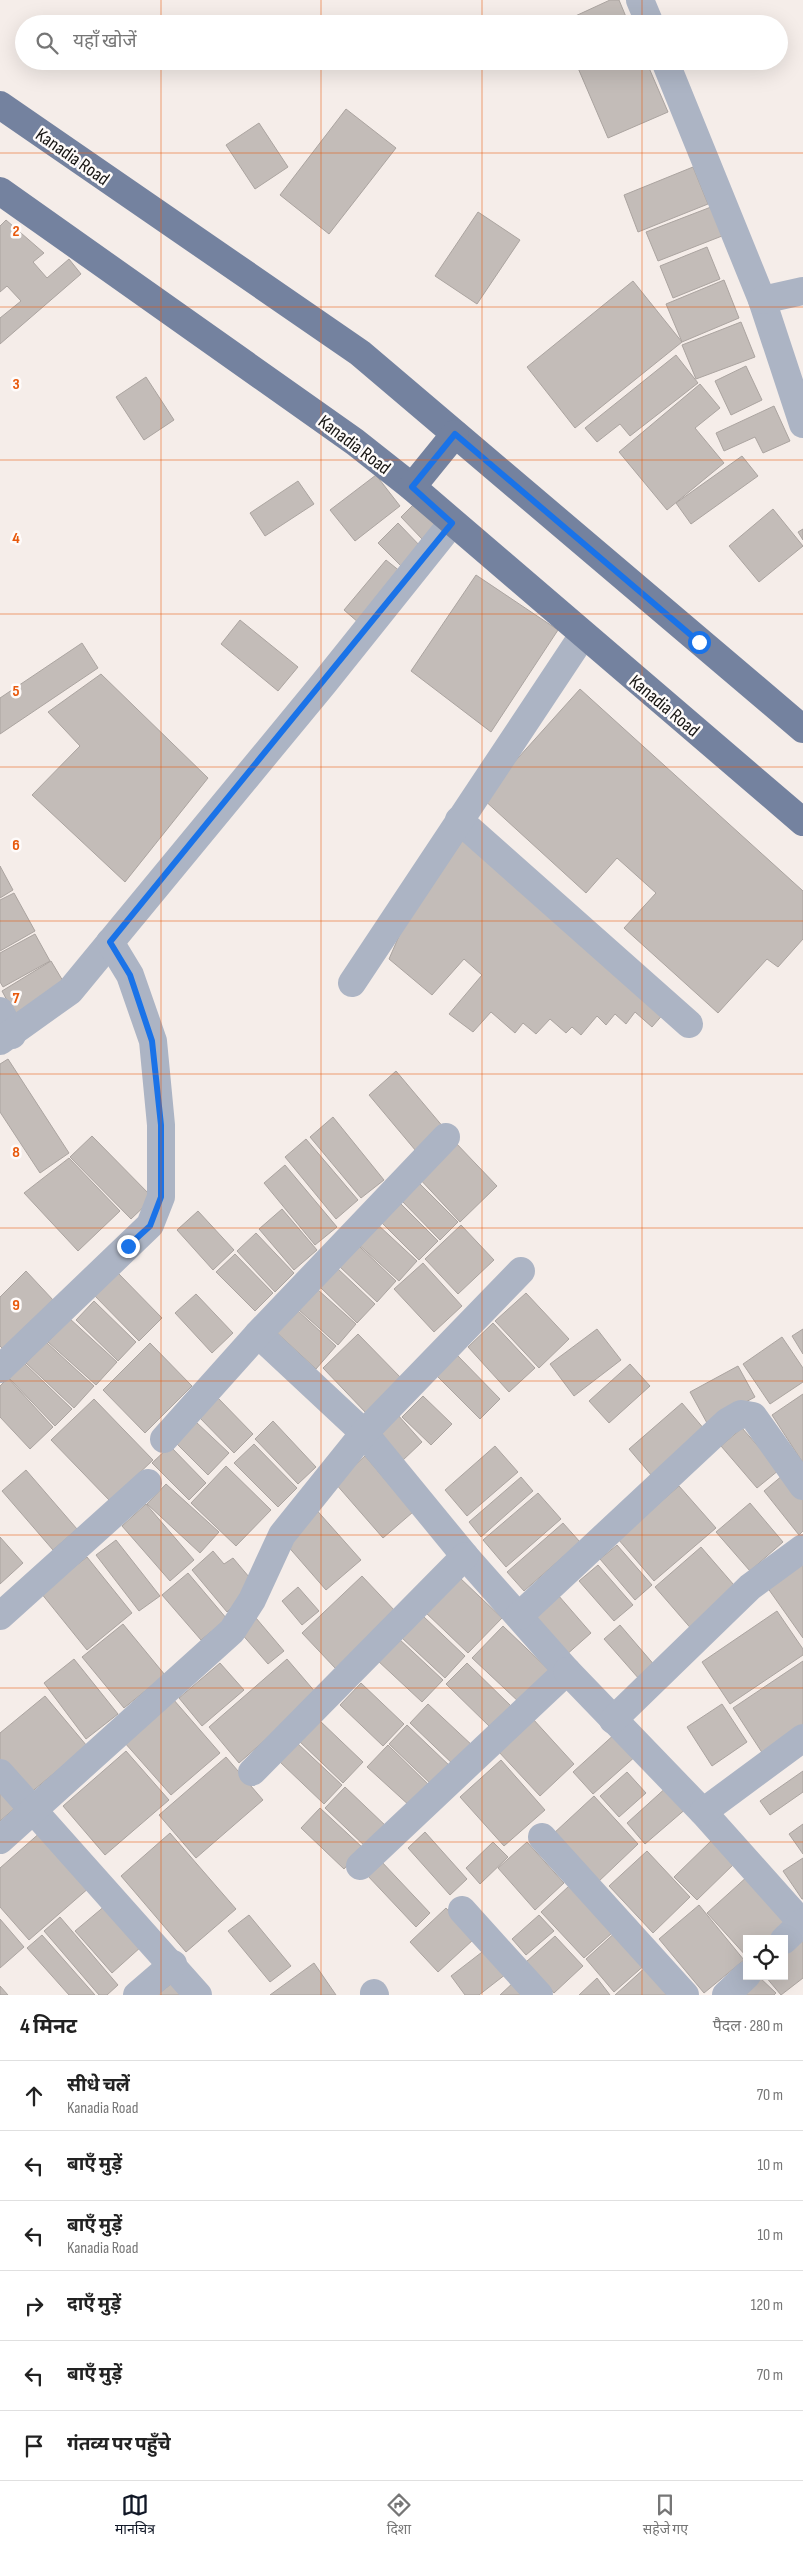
<!DOCTYPE html>
<html lang="hi">
<meta charset="utf-8">
<style>
:root{--surface:#fff;--page:#f2f2f2;--text:#222;--muted:#767676;--line:#e0e0e0;--accent:#111827}
body{margin:0;font-family:"Sofia Sans Condensed","Noto Sans Devanagari",sans-serif;background:var(--page);color:var(--text)}
.controls{position:absolute;right:15px;bottom:15px;display:grid;overflow:hidden;border-radius:0px;box-shadow:0 5px 20px #0002}
.controls button{width:45px;height:45px;display:grid;place-items:center;padding:0;border:0;border-bottom:1px solid var(--line);background:var(--surface);color:var(--text);font:25px sans-serif}
.stop{position:absolute;width:15px;height:15px;margin:-11px;border:4px solid #1a73e8;border-radius:50%;background:#fff}
.stop.end{background:#1a73e8;border-color:#fff;box-shadow:0 1px 5px #0008}
.list{margin:0;padding:0;list-style:none}
h2{display:flex;justify-content:space-between;align-items:center;height:65px;margin:0;padding:0 20px;font-size:21px}
h2 small{font-size:16px;font-weight:400;color:var(--muted)}
.list li{display:grid;grid-template-columns:32px 1fr auto;gap:15px;align-items:center;box-sizing:border-box;height:70px;padding:0 20px;border-top:1px solid var(--line)}
.list b{display:block;font-size:19px;white-space:nowrap}
.list p{margin:0;font-size:16px;white-space:nowrap;color:var(--muted)}
.list em{font-size:16px;font-style:normal;color:var(--muted)}
.icon{flex:none;width:28px;height:28px;fill:none;stroke:currentColor;stroke-width:2;stroke-linecap:round;stroke-linejoin:round}
.map{position:relative;flex:none;width:803px;height:1995px;overflow:hidden}
.search{position:absolute;background:var(--surface);box-shadow:0 5px 20px #0002;left:15px;right:15px;top:15px;height:55px;display:flex;align-items:center;gap:12px;box-sizing:border-box;padding:0 18px;border-radius:28px;color:var(--muted);font-size:19px}
.sheet{height:485px;background:var(--surface)}
nav{display:flex;justify-content:space-around;align-items:center;box-sizing:border-box;height:70px;border-top:1px solid var(--line);background:var(--surface);font-size:14px;color:var(--muted)}
nav a{display:grid;justify-items:center;gap:2px}
nav .on{color:var(--accent)}
.map>svg:first-child{display:block}
</style>
<div class="map">
<svg width="803" height="1995" viewBox="0 0 803 1995">
<rect width="100%" height="100%" fill="#f5ede9"/>
<g fill="#c3bcb8" stroke="#aba4a0">
<path d="M610,0H619L629,24H558Z"/>
<path d="M575,61H646L668,112L608,138Z"/>
<path d="M346,109L396,148L329,234L280,195Z"/>
<path d="M259,123L288,167L255,189L226,145Z"/>
<path d="M693,167L708,204L638,232L624,195Z"/>
<path d="M711,207L722,236L658,261L646,232Z"/>
<path d="M478,212L520,240L477,304L435,276Z"/>
<path d="M6,220L44,253L33,262L47,278L69,259L81,274L0,344V318L21,301L7,286L0,292V226Z"/>
<path d="M707,247L720,279L673,298L660,266Z"/>
<path d="M724,280L739,318L682,342L666,304Z"/>
<path d="M633,281L682,342L575,428L527,367Z"/>
<path d="M741,322L755,357L696,379L682,345Z"/>
<path d="M676,355L698,383L630,436L620,424L597,442L585,428Z"/>
<path d="M746,366L762,400L731,415L715,381Z"/>
<path d="M146,377L174,420L144,440L116,397Z"/>
<path d="M700,384L720,408L695,428L724,463L667,510L619,452Z"/>
<path d="M774,406L790,441L763,453L755,437L724,451L716,433Z"/>
<path d="M742,456L758,476L691,524L676,503Z"/>
<path d="M376,475L400,506L355,541L330,510Z"/>
<path d="M298,481L314,504L265,536L250,513Z"/>
<path d="M417,501L440,524L423,540L401,517Z"/>
<path d="M773,509L803,546L759,582L729,546Z"/>
<path d="M398,523L423,549L403,568L378,543Z"/>
<path d="M803,529V540L798,532Z"/>
<path d="M386,560L401,572L359,623L344,610Z"/>
<path d="M476,575L558,630L491,732L411,671Z"/>
<path d="M240,620L298,667L278,691L221,644Z"/>
<path d="M82,643L98,668L0,734V698Z"/>
<path d="M101,674L208,778L125,882L32,795L80,746L48,712Z"/>
<path d="M580,689L803,891V939L778,967L767,959L718,1013L624,928L656,893L617,858L586,893L482,798Z"/>
<path d="M462,835L665,1012L652,1027L635,1012L626,1024L615,1014L606,1025L597,1016L581,1035L572,1027L566,1033L550,1019L536,1034L523,1023L515,1033L491,1012L473,1032L449,1014L482,975L464,959L432,995L389,959L416,897Z"/>
<path d="M0,866L13,890L0,898Z"/>
<path d="M14,893L35,931L0,951V900Z"/>
<path d="M35,934L50,961L3,987L0,982V953Z"/>
<path d="M51,961L63,981L16,1017L2,991Z"/>
<path d="M8,1059L69,1153L40,1173L0,1112V1064Z"/>
<path d="M396,1071L444,1128L416,1151L369,1095Z"/>
<path d="M333,1117L384,1180L361,1198L310,1137Z"/>
<path d="M92,1136L153,1198L131,1219L70,1157Z"/>
<path d="M306,1139L358,1200L336,1219L285,1157Z"/>
<path d="M454,1141L497,1186L460,1222L417,1176Z"/>
<path d="M69,1158L120,1211L78,1251L24,1193Z"/>
<path d="M285,1165L337,1227L315,1245L264,1183Z"/>
<path d="M418,1182L458,1222L440,1240L400,1199Z"/>
<path d="M397,1200L438,1241L419,1260L378,1219Z"/>
<path d="M282,1209L317,1250L294,1270L259,1229Z"/>
<path d="M198,1211L234,1250L213,1270L177,1230Z"/>
<path d="M376,1223L417,1261L399,1281L357,1243Z"/>
<path d="M461,1225L494,1260L458,1294L425,1259Z"/>
<path d="M256,1233L294,1273L275,1292L237,1251Z"/>
<path d="M359,1246L396,1281L377,1302L339,1266Z"/>
<path d="M235,1254L273,1293L255,1311L216,1272Z"/>
<path d="M423,1263L462,1306L434,1332L394,1289Z"/>
<path d="M336,1267L375,1304L357,1323L319,1286Z"/>
<path d="M26,1271L54,1301L4,1350L0,1346V1297Z"/>
<path d="M117,1272L162,1318L139,1341L94,1295Z"/>
<path d="M317,1289L356,1324L338,1345L299,1310Z"/>
<path d="M526,1293L569,1339L539,1368L495,1321Z"/>
<path d="M196,1294L233,1333L212,1353L175,1313Z"/>
<path d="M94,1301L136,1342L118,1361L76,1320Z"/>
<path d="M296,1309L336,1346L316,1369L275,1331Z"/>
<path d="M69,1318L117,1362L96,1385L48,1342Z"/>
<path d="M493,1323L535,1368L509,1392L468,1347Z"/>
<path d="M597,1329L621,1360L574,1396L550,1364Z"/>
<path d="M803,1329V1354L792,1336Z"/>
<path d="M358,1334L402,1379L367,1414L323,1368Z"/>
<path d="M782,1337L803,1368V1382L770,1404L743,1364Z"/>
<path d="M46,1342L94,1386L74,1408L26,1363Z"/>
<path d="M150,1343L192,1386L145,1433L103,1390Z"/>
<path d="M457,1355L500,1399L480,1419L436,1375Z"/>
<path d="M24,1363L72,1409L55,1426L9,1378Z"/>
<path d="M630,1364L650,1386L609,1423L589,1401Z"/>
<path d="M738,1366L755,1397L707,1423L690,1392Z"/>
<path d="M8,1378L53,1427L30,1449L0,1417V1386Z"/>
<path d="M803,1394V1463L772,1415Z"/>
<path d="M423,1396L452,1424L431,1445L402,1417Z"/>
<path d="M218,1398L253,1434L234,1453L199,1417Z"/>
<path d="M94,1399L153,1460L110,1501L51,1440Z"/>
<path d="M682,1403L705,1430L652,1476L629,1449Z"/>
<path d="M397,1414L422,1442L402,1461L376,1431Z"/>
<path d="M273,1421L316,1467L298,1484L255,1439Z"/>
<path d="M196,1422L229,1453L208,1475L175,1442Z"/>
<path d="M742,1428L779,1470L757,1488L721,1446Z"/>
<path d="M254,1444L297,1488L278,1507L234,1463Z"/>
<path d="M170,1446L206,1483L189,1500L152,1463Z"/>
<path d="M495,1446L518,1472L467,1516L445,1490Z"/>
<path d="M365,1456L413,1512L383,1538L335,1483Z"/>
<path d="M226,1466L271,1510L236,1546L191,1503Z"/>
<path d="M26,1470L77,1529L53,1550L2,1491Z"/>
<path d="M783,1475L803,1499V1531L799,1535L764,1491Z"/>
<path d="M521,1477L533,1491L481,1537L469,1522Z"/>
<path d="M166,1484L219,1532L200,1553L147,1504Z"/>
<path d="M679,1486L716,1528L654,1581L618,1539Z"/>
<path d="M538,1493L561,1519L506,1567L483,1540Z"/>
<path d="M750,1503L783,1542L750,1571L716,1532Z"/>
<path d="M146,1504L194,1560L170,1581L122,1526Z"/>
<path d="M313,1506L361,1560L326,1590L279,1536Z"/>
<path d="M563,1523L580,1542L524,1591L507,1572Z"/>
<path d="M0,1537L23,1563L0,1584Z"/>
<path d="M116,1540L160,1596L139,1611L96,1555Z"/>
<path d="M617,1545L652,1585L635,1600L600,1559Z"/>
<path d="M701,1547L740,1592L694,1632L655,1587Z"/>
<path d="M213,1551L224,1564L233,1558L255,1584L227,1612L192,1570Z"/>
<path d="M87,1557L132,1613L87,1650L41,1593Z"/>
<path d="M803,1561V1638L767,1587Z"/>
<path d="M598,1565L633,1605L614,1621L579,1581Z"/>
<path d="M188,1573L227,1619L201,1640L162,1595Z"/>
<path d="M362,1576L396,1612L336,1669L302,1633Z"/>
<path d="M459,1577L502,1618L468,1653L425,1612Z"/>
<path d="M298,1587L319,1611L302,1625L282,1601Z"/>
<path d="M558,1595L591,1633L565,1656L532,1618Z"/>
<path d="M777,1611L803,1649V1655L730,1704L702,1662Z"/>
<path d="M423,1616L465,1656L445,1678L402,1638Z"/>
<path d="M256,1618L284,1651L268,1664L240,1632Z"/>
<path d="M123,1624L165,1675L124,1708L82,1657Z"/>
<path d="M620,1625L656,1667L640,1680L604,1639Z"/>
<path d="M503,1626L550,1671L520,1703L472,1658Z"/>
<path d="M398,1638L443,1680L422,1702L377,1660Z"/>
<path d="M74,1659L118,1714L86,1739L44,1683Z"/>
<path d="M287,1659L317,1694L239,1763L209,1727Z"/>
<path d="M803,1661V1727L763,1754L733,1708Z"/>
<path d="M220,1663L244,1690L202,1726L179,1698Z"/>
<path d="M467,1663L511,1706L490,1727L446,1684Z"/>
<path d="M361,1683L404,1724L383,1746L340,1705Z"/>
<path d="M45,1696L87,1746L29,1794L0,1759V1733Z"/>
<path d="M173,1699L220,1753L171,1795L124,1742Z"/>
<path d="M428,1704L474,1747L456,1767L410,1723Z"/>
<path d="M722,1704L747,1742L712,1766L687,1727Z"/>
<path d="M533,1719L574,1764L540,1796L498,1751Z"/>
<path d="M319,1720L363,1762L343,1783L299,1741Z"/>
<path d="M407,1725L452,1768L434,1787L389,1744Z"/>
<path d="M617,1732L637,1755L593,1794L573,1772Z"/>
<path d="M297,1743L342,1785L324,1804L280,1762Z"/>
<path d="M388,1745L431,1787L411,1807L367,1767Z"/>
<path d="M126,1751L169,1800L105,1855L63,1806Z"/>
<path d="M226,1757L263,1800L196,1858L159,1815Z"/>
<path d="M501,1760L545,1810L504,1846L460,1797Z"/>
<path d="M803,1771V1792L770,1815L760,1801Z"/>
<path d="M627,1772L646,1793L619,1817L600,1796Z"/>
<path d="M669,1785L688,1807L645,1844L627,1823Z"/>
<path d="M345,1787L388,1828L368,1849L325,1808Z"/>
<path d="M0,1790L15,1808L0,1821Z"/>
<path d="M594,1796L638,1844L597,1883L553,1834Z"/>
<path d="M320,1808L363,1848L344,1869L301,1828Z"/>
<path d="M803,1824V1854L789,1834Z"/>
<path d="M42,1831L90,1887L29,1940L0,1907V1868Z"/>
<path d="M425,1832L467,1879L450,1895L408,1848Z"/>
<path d="M170,1833L236,1909L186,1952L121,1876Z"/>
<path d="M713,1839L736,1862L697,1900L674,1877Z"/>
<path d="M493,1842L508,1857L480,1884L466,1868Z"/>
<path d="M527,1842L564,1883L535,1910L498,1868Z"/>
<path d="M647,1851L690,1897L653,1933L609,1886Z"/>
<path d="M803,1858V1899H802L783,1871Z"/>
<path d="M380,1860L430,1913L416,1927L366,1874Z"/>
<path d="M749,1875L789,1919L768,1939H747V1957L707,1913Z"/>
<path d="M569,1886L612,1933L584,1958L541,1912Z"/>
<path d="M106,1905L142,1946L112,1973L75,1931Z"/>
<path d="M699,1905L744,1960L704,1993L659,1939Z"/>
<path d="M446,1908L474,1939L438,1972L410,1942Z"/>
<path d="M249,1915L291,1966L270,1982L228,1931Z"/>
<path d="M539,1915L554,1931L526,1955L512,1939Z"/>
<path d="M60,1917L118,1985L107,1995H99L44,1931Z"/>
<path d="M0,1919L24,1947L0,1968Z"/>
<path d="M618,1930L647,1963L614,1992L586,1959Z"/>
<path d="M42,1935L95,1995H69L27,1948Z"/>
<path d="M555,1936L583,1966L554,1993L526,1962Z"/>
<path d="M803,1937V1978L781,1995L765,1976H784V1954Z"/>
<path d="M486,1949L506,1974L479,1995H465L451,1976Z"/>
<path d="M314,1963L336,1995H270Z"/>
<path d="M647,1966L667,1995H615Z"/>
<path d="M758,1976L776,1993L774,1995H737Z"/>
<path d="M597,1978L610,1995H579Z"/>
<path d="M176,1980L188,1995H157Z"/>
<path d="M515,1981L528,1995H500Z"/>
<path d="M0,1986L8,1995H0Z"/>
</g>
<g fill="none" stroke-linecap="round" stroke-linejoin="round">
<g stroke="#acb4c4" stroke-width="28">
<path d="M640,0L650,24"/>
<path d="M665,61L762,300L803,424"/>
<path d="M762,300L803,291"/>
<path d="M459,820L689,1024"/>
<path d="M352,983L583,635"/>
<path d="M0,1011L12,1035"/>
<path d="M0,1041L70,991L324,683L452,523"/>
<path d="M258,1334L364,1433L465,1556L567,1671L360,1866"/>
<path d="M0,1369L150,1225L161,1197V1125L153,1041L130,975L110,942"/>
<path d="M164,1439L258,1334L446,1137"/>
<path d="M0,1616L148,1483"/>
<path d="M519,1616L727,1422L741,1414L753,1416L803,1486"/>
<path d="M567,1671L703,1812L803,1924"/>
<path d="M613,1720L750,1587L803,1548"/>
<path d="M252,1772L465,1556"/>
<path d="M0,1773L198,1995"/>
<path d="M703,1812L803,1738"/>
<path d="M542,1837L685,1995"/>
<path d="M0,1840L232,1631L252,1600L282,1535L364,1433L521,1271"/>
<path d="M462,1910L539,1995"/>
<path d="M784,1940L803,1922"/>
<path d="M374,1993L375,1995"/>
<path d="M137,1995L173,1964"/>
<path d="M726,1995L747,1975"/>
</g>
<g stroke="#74829f" stroke-width="28">
<path d="M0,105L360,353L803,729"/>
<path d="M0,191L355,442L412,487L803,822"/>
<path d="M412,487L455,434"/>
</g>
</g>
<g fill="none" stroke-linecap="round" stroke-linejoin="round">
<path stroke="#1a73e8" stroke-width="6" d="M128,1246L150,1226L161,1197V1125L152,1041L130,975L110,942L452,523L412,487L455,434L699,642"/>
</g>
<path fill="none" stroke="#e8590c" stroke-width="1" stroke-opacity="0.55" d="M161,0V24M321,0V24M482,0V24M642,0V24M161,61V1995M321,61V1995M482,61V1995M642,61V1995M0,153H803M0,307H803M0,460H803M0,614H803M0,767H803M0,921H803M0,1074H803M0,1228H803M0,1381H803M0,1535H803M0,1688H803M0,1842H803"/>
<g text-anchor="middle" stroke-width="5" stroke-linejoin="round" paint-order="stroke">
<g font-size="19" fill="#171513" stroke="#fefbfa">
<text transform="translate(73 156) rotate(35)" y="7">Kanadia Road</text>
<text transform="translate(355 444) rotate(37)" y="7">Kanadia Road</text>
<text transform="translate(665 705) rotate(40)" y="7">Kanadia Road</text>
</g>
</g>
<g font-size="16" text-anchor="middle" font-weight="bold" fill="#e8590c" stroke="#fefbfa" stroke-width="5" stroke-linejoin="round" paint-order="stroke">
<text x="16" y="236">2</text>
<text x="16" y="389">3</text>
<text x="16" y="543">4</text>
<text x="16" y="696">5</text>
<text x="16" y="850">6</text>
<text x="16" y="1003">7</text>
<text x="16" y="1157">8</text>
<text x="16" y="1310">9</text>
</g>
</svg>
<div class="controls">
<button><svg class="icon" aria-label="locate" viewBox="0 0 24 24"><circle cx="12" cy="12" r="6"/><path d="M12 2v4M12 18v4M2 12h4M18 12h4"/></svg></button>
</div>
<div class="stop" style="left:699px;top:642px"></div>
<div class="stop end" style="left:128px;top:1246px"></div>
<div class="search"><svg class="icon" aria-label="search" viewBox="0 0 24 24"><circle cx="10" cy="10" r="6"/><path d="M15 15l6 6"/></svg>यहाँ खोजें</div>
</div>
<section class="sheet">
<h2>4 मिनट<small>पैदल · 280 m</small></h2>
<ul class="list">
<li><svg class="icon" aria-label="ahead" viewBox="0 0 24 24"><path d="M12 20V5M6 11l6-6 6 6"/></svg><div><b>सीधे चलें</b><p>Kanadia Road</p></div><em>70 m</em></li>
<li><svg class="icon" aria-label="left" viewBox="0 0 24 24"><path d="M17 20v-9H6M10 6l-5 5 5 5"/></svg><div><b>बाएँ मुड़ें</b></div><em>10 m</em></li>
<li><svg class="icon" aria-label="left" viewBox="0 0 24 24"><path d="M17 20v-9H6M10 6l-5 5 5 5"/></svg><div><b>बाएँ मुड़ें</b><p>Kanadia Road</p></div><em>10 m</em></li>
<li><svg class="icon" aria-label="right" viewBox="0 0 24 24"><path d="M7 20v-9h11M14 6l5 5-5 5"/></svg><div><b>दाएँ मुड़ें</b></div><em>120 m</em></li>
<li><svg class="icon" aria-label="left" viewBox="0 0 24 24"><path d="M17 20v-9H6M10 6l-5 5 5 5"/></svg><div><b>बाएँ मुड़ें</b></div><em>70 m</em></li>
<li><svg class="icon" aria-label="arrive" viewBox="0 0 24 24"><path d="M6 21V4h12l-3 4 3 4H6"/></svg><div><b>गंतव्य पर पहुँचे</b></div></li>
</ul>
</section>
<nav>
<a class="on"><svg class="icon" aria-label="map" viewBox="0 0 24 24"><path d="M3 6l6-2 6 2 6-2v14l-6 2-6-2-6 2zM9 4v14M15 6v14"/></svg>मानचित्र</a>
<a><svg class="icon" aria-label="directions" viewBox="0 0 24 24"><path d="M12 3l9 9-9 9-9-9zM9 14v-3h6M13 9l2 2-2 2"/></svg>दिशा</a>
<a><svg class="icon" aria-label="saved" viewBox="0 0 24 24"><path d="M7 4h10v16l-5-4-5 4z"/></svg>सहेजे गए</a>
</nav>
